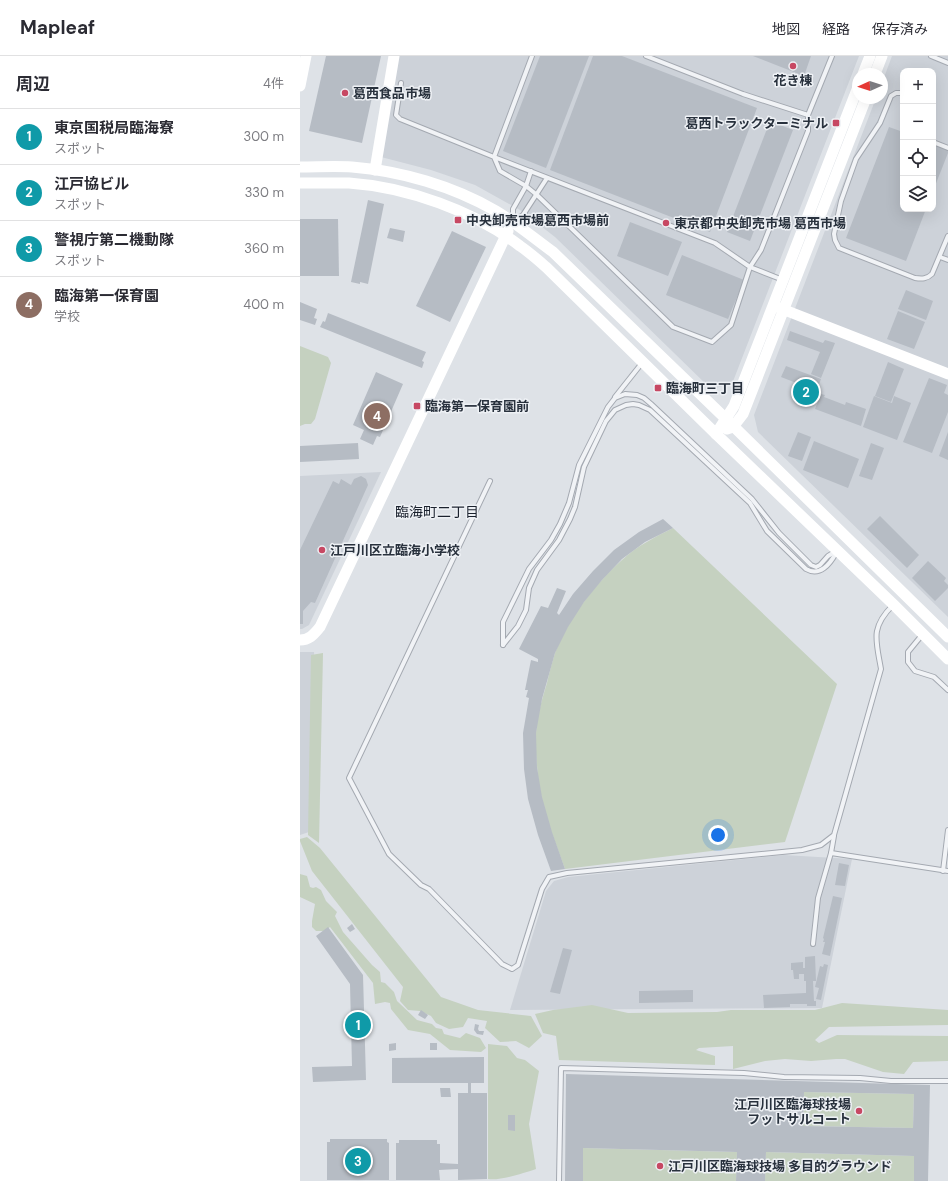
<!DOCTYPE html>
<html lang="ja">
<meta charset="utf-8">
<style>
:root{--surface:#fff;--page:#f7f7f7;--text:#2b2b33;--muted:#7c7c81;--line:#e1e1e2;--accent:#0b8043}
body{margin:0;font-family:"DM Sans","Noto Sans JP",sans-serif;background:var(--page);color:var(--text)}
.controls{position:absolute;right:12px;top:12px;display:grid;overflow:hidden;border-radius:8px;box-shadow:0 4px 16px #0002}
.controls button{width:36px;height:36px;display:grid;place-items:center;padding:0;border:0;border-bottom:1px solid var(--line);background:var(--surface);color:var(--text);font:20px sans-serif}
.compass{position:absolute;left:552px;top:12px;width:36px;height:36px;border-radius:50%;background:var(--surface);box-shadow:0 4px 16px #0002;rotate:267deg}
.you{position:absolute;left:418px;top:779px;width:14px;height:14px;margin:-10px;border:3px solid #fff;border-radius:50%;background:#1a73e8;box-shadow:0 0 0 6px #1a73e833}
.badge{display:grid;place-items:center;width:26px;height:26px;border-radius:50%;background:var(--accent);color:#fff;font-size:13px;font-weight:700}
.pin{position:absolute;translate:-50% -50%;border:2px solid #fff;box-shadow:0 1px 4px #0006}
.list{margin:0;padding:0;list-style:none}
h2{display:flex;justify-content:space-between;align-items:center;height:52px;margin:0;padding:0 16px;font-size:17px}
h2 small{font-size:13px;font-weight:400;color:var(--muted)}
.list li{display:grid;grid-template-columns:26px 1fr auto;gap:12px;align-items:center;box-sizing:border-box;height:56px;padding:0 16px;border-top:1px solid var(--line)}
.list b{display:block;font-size:15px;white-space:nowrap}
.list p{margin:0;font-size:13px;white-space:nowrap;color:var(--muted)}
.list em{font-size:13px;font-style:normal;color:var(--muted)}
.icon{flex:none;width:22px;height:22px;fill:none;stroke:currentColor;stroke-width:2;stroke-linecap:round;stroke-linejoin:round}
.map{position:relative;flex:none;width:648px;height:1125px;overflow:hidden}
header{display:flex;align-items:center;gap:24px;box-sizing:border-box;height:56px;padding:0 20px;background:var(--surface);border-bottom:1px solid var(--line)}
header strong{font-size:19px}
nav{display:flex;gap:22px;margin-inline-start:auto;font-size:14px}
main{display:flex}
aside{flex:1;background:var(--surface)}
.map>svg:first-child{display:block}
</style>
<header>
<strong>Mapleaf</strong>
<nav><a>地図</a><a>経路</a><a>保存済み</a></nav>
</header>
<main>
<aside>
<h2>周辺<small>4件</small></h2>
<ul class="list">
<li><span class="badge" style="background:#0f9aa8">1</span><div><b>東京国税局臨海寮</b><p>スポット</p></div><em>300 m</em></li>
<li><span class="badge" style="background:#0f9aa8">2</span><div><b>江戸協ビル</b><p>スポット</p></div><em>330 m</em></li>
<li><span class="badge" style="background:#0f9aa8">3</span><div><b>警視庁第二機動隊</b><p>スポット</p></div><em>360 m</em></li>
<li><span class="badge" style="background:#8d6e63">4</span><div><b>臨海第一保育園</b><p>学校</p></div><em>400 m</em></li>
</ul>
</aside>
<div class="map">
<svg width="648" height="1125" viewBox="0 0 648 1125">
<rect width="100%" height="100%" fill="#dee2e7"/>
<g fill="#cdd2d9" fill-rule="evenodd">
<path d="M98,0H559L432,328L411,333L255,181L220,154L175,129L131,114L81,101Z"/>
<path d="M592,0H648V561L458,376L454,359L576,42H582V27ZM603,15H633V153H603Z"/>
<path d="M81,416L9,569L2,573H0V420Z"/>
<path d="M0,596H14L15,624L9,776L0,779Z"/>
<path d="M484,799L552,803L522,952L210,954L246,835L254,825L268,821Z"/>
</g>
<g fill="#c5d1c0">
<path d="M0,290L28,301L31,307L15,363L11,368H5L0,370Z"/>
<path d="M373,472L537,628L485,786L265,813C253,780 239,746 237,710C236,700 235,688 236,677C237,660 242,643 247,627C249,617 252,607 255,597C269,562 294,529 322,504C337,490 355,481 373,472Z"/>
<path d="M23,597L19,787L8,779L11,599Z"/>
<path d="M7,781L20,792L141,941L178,954L231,960L242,980L229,992L216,985L200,986L185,972L187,965L168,962L163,971L149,973L136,967L131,960L120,955L108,954L100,945L103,931L12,815L0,785V783Z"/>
<path d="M0,818L7,820L10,831L13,832L16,831L21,834L26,845L37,856L35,860L43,876L72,909L80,916L81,926L85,927L94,936L97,945L117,964L132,968L136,972L142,973L144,978L160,982L166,977L180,982L186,992L181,996L150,994L130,978L108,974L91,953L90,947L85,946L75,948L73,927L30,871L25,875H16L12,871V865L15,848L0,841Z"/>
<path d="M542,947L648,954V969L529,971L515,984L519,987L537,979L648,980V1005L613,1006L604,1018L583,1016L545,1003H536L511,1005L485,1003L465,1005L433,1013V990L399,992L396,994L415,1000V1009L259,1004L256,980L243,977L235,958L253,954L292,949L328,957L417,956L431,954H515Z"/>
<path d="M188,988L207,990L217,1002L225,1004L239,1015L229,1068L236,1113C224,1117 200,1125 188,1123Z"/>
<path d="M430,1026L626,1031L624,1125H465L466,1096L614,1100L616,1036L501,1034L504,1040V1036L614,1038L613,1072L503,1070L504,1041Z"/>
<path d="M283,1092L437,1096L436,1125H283Z"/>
</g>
<g fill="#b6bcc4" fill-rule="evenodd">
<path d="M26,0H81L62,87L9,75Z"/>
<path d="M240,0H289L246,112L203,95Z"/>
<path d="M293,0H322L457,52L410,176L250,114Z"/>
<path d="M453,0H511L504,20Z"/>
<path d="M470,65L493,74L450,185L427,176Z"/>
<path d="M589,71L603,76V153H626L606,205L546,182Z"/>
<path d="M633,88L648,94V97L633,135Z"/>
<path d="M68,144L84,148L68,228L60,226V228L51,226Z"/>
<path d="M0,163H38L39,220H0Z"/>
<path d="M330,166L382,186L368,220L317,200Z"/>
<path d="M90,172L105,175L103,186L87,182Z"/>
<path d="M152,175L186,191L150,266L116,250Z"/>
<path d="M382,199L444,224L428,263L366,239Z"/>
<path d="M606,234L633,245L626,264L598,253Z"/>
<path d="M0,246L17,253L14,262L17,263L15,269L0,264Z"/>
<path d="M598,255L625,266L614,293L587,283Z"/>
<path d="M28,257L126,296L122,305L124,306L122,312L20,271L23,265L25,266Z"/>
<path d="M490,275L523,287L525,284L535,287L521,322L511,318L520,296L487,284Z"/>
<path d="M588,306L604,313L591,346L575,340Z"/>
<path d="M486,310L521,323L511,350L493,343L499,328L481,321Z"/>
<path d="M76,316L103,328L80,381L77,380L73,389L60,383L64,374L53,369Z"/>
<path d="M629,322L647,329L644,337L648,339V356L632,397L603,386Z"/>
<path d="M521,338L525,339L524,341L545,349L546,346L566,353L561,370L515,353Z"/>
<path d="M574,340L592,347L594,340L611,347L597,384L563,371Z"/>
<path d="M498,376L511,381L502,405L488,400Z"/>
<path d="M648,376V404L639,400Z"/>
<path d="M514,385L559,403L548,432L503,414Z"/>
<path d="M58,387L59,403L0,406V390Z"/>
<path d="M571,387L584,392L572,424L559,420Z"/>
<path d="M61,420L66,423L68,429L15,547L11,546L3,555V568H0V494L33,425L39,428L41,423L51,429L54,423Z"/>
<path d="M580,460L619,499L607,512L567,473Z"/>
<path d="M363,463L373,472L345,486L322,503L302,524L284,546L268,571L255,597L242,643L236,677L237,711L242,741L252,776L265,813L251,815L238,779L228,743L224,713L223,677L229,642L226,641L228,634H225L231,604L238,606V603L219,593L241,550L248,552L257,532L266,535L257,557L259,559L273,538L293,515L314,494L339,476Z"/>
<path d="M628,505L646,522L644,525L648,529V532L635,545L612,522Z"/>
<path d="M539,807L549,809L545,830L535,829Z"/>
<path d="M533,840L542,842L530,900L522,898L525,886H523L524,883L523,882Z"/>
<path d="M52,868L55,873L50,876L47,872Z"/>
<path d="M28,871L63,919L66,1024L13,1026L12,1011L52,1010L50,928L16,880Z"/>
<path d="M263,892L272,894L260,938L250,936Z"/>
<path d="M515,900L516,925H513L514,945H516V950H507V948H490V951L464,952L463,939L506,937V925H504V918H499V923H494L493,914H491V907L503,906V912H505V901Z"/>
<path d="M524,908L528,909L521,944L516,943L519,932L515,931L520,910L523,911Z"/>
<path d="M393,934V946L339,947V935Z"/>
<path d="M121,954L128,959L125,963L118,959Z"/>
<path d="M175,968L179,969L178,973L179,975H184L183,979L177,978L174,974Z"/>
<path d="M96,987V994L89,995V988Z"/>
<rect x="130" y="987" width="7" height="7"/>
<path d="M184,1001V1027H171V1037H187V1123L158,1124V1113L139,1114L140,1124H96V1087H99V1084H137V1088H140V1107L158,1108V1037H168V1027H92V1002Z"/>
<path d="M266,1018L630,1029L628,1125H614V1100L466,1096L465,1125H436L437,1096L283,1092V1125H265ZM504,1036L614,1038L613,1072L503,1070Z"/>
<path d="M140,1032H150L151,1041H141Z"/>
<path d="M208,1059H215V1075L208,1074Z"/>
<path d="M30,1083H87V1086L89,1087V1124H27V1086H30Z"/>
</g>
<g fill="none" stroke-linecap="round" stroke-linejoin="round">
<g stroke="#a4a9b1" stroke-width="6">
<g id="lane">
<path d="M346,0L443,38L508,59L532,0"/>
<path d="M631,0L648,7"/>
<path d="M101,27L96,59L100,63L194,101L415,187L450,211L431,269L412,286L373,271L237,139L226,130L200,115L194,101L232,0"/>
<path d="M603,37H596L591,40L580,67L556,103L541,145L534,178L535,184L539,192L615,222C622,223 627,223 632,218L648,180"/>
<path d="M633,86L648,92"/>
<path d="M213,164V153L226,130L231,115"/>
<path d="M214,165L223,159L247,122"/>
<path d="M640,201L648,204"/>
<path d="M483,224L450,211L461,194L508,75V59"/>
<path d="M315,341L342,307"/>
<path d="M190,425L49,722L89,798L121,829L129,833L202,908L212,913L218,909L242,833L249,821L267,817L502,794L521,789L534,779L581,613C576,584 570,572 593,549"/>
<path d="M622,579L608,596V606L615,615L634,621L648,634"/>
<path d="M203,589V566L229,513L251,484L260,468L269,447L279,409L308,351L315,342L325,338L337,339L344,342L351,348L452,443L479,477L511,509L516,511L520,509L528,500L536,495"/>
<path d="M203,589L218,570L226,554L229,532L237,514L259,484L270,463L275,451L284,411L306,365L315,354L326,349L333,348L339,349L350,354L450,447L467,475L506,513C520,521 530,508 536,497"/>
<path d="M531,797L648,815"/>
<path d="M643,815L648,774"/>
<path d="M513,888L518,842L531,797L534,780"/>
<path d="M259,1125L261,1012L444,1017L484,1021L560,1022L591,1025H648"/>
</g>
</g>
<use href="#lane" stroke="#f1f3f6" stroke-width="4"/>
<g stroke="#fff" stroke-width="11">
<path d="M563,18L570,0"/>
<path d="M575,18L582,0"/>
<path d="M0,30L6,0"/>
<path d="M0,111C17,111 35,110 52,111C101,115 153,130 196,155C216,167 234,182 253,196L425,362L648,581"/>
<path d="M75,114L94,0"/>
<path d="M0,127C16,127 33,127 49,127C107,131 174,155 220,190C229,196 238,204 246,211L416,378L594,549L648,603"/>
<path d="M477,251L648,318"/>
<path d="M427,373L433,371L443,358L566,42"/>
<path d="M416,378L434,350L558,31"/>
<path d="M0,584C10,584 14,578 20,571L208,175"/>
</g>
</g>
<g fill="#c74863" stroke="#eef1f5" stroke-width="1.5">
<circle cx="493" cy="10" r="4"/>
<circle cx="45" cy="37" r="4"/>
<rect x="532" y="63" width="8" height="8" rx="2"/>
<rect x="154" y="160" width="8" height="8" rx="2"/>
<circle cx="366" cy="167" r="4"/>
<rect x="354" y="328" width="8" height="8" rx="2"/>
<rect x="113" y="346" width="8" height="8" rx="2"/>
<circle cx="22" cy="494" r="4"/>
<circle cx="559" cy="1055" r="4"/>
<circle cx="360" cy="1110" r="4"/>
</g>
<g text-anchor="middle" stroke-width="3" stroke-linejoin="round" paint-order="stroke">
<g font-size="13" font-weight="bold" fill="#28313d" stroke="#eef1f5" text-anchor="start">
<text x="493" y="29" text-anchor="middle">花き棟</text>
<text x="53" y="42">葛西食品市場</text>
<text x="528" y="72" text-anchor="end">葛西トラックターミナル</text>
<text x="166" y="169">中央卸売市場葛西市場前</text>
<text x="374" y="172">東京都中央卸売市場 葛西市場</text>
<text x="366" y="337">臨海町三丁目</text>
<text x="125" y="355">臨海第一保育園前</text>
<text x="30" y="499">江戸川区立臨海小学校</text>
<text x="551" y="1053" text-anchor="end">江戸川区臨海球技場<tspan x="551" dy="15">フットサルコート</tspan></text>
<text x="368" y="1115">江戸川区臨海球技場 多目的グラウンド</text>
</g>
<g font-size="14" fill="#1b222e" stroke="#eef1f5">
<text x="137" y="461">臨海町二丁目</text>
</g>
</g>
</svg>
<div class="controls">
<button>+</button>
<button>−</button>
<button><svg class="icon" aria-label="locate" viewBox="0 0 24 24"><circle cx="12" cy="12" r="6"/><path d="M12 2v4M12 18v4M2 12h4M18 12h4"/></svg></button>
<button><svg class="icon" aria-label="layers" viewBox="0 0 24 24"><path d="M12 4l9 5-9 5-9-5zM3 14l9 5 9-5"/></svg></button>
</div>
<svg class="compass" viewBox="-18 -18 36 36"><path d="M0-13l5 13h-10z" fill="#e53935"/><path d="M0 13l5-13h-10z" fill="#7c7c81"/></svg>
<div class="you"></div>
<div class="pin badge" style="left:58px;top:969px;background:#0f9aa8">1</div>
<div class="pin badge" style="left:506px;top:336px;background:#0f9aa8">2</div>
<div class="pin badge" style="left:58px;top:1105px;background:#0f9aa8">3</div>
<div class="pin badge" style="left:77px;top:360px;background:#8d6e63">4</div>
</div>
</main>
